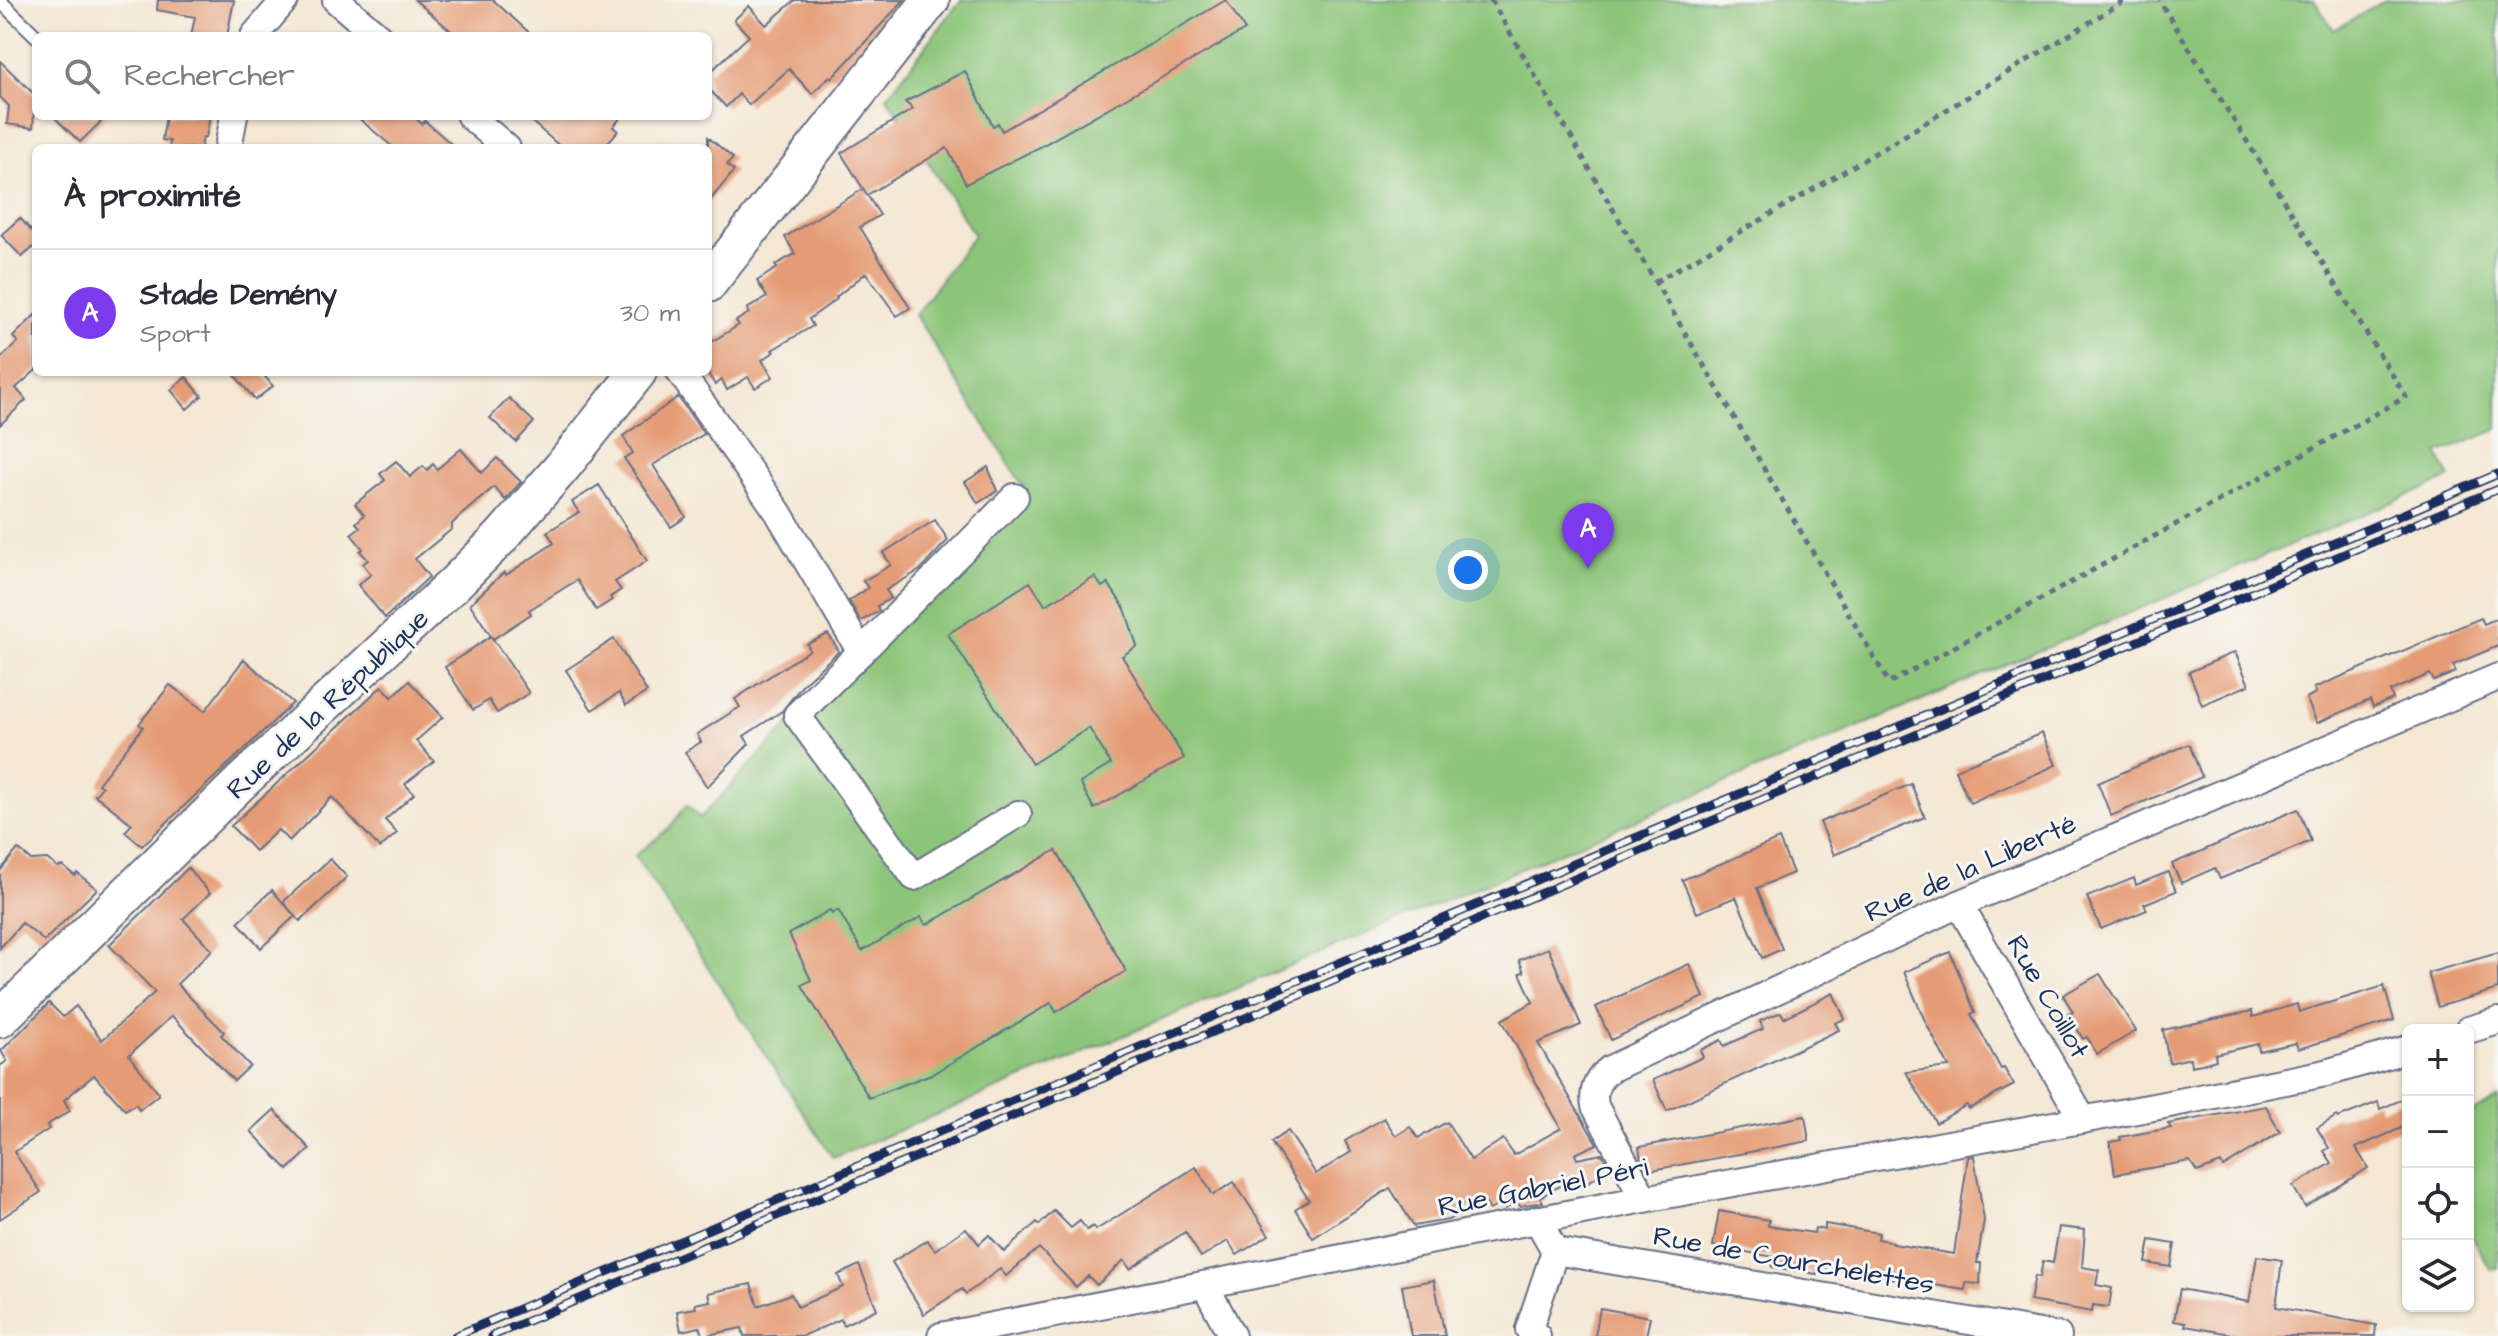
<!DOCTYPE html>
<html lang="fr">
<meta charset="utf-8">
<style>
:root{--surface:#fff;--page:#f7f7f7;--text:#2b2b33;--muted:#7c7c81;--line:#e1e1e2;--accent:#7c3aed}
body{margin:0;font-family:"Architects Daughter",sans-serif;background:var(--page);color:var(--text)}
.controls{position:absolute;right:24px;bottom:24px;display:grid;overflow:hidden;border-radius:12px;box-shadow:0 2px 6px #0004}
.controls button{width:72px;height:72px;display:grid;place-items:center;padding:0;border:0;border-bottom:2px solid var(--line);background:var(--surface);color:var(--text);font:40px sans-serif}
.you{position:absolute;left:1468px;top:570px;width:28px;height:28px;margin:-20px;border:6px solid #fff;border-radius:50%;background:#1a73e8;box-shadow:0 0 0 12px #1a73e833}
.badge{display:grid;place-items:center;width:52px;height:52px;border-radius:50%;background:var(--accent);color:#fff;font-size:26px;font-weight:700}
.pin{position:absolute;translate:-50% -66px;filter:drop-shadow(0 2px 4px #0008)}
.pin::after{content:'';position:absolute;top:42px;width:28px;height:24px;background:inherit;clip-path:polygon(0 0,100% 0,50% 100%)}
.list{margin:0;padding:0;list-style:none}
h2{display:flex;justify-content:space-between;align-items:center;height:104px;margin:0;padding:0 32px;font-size:34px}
h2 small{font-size:26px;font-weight:400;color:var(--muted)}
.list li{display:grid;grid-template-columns:52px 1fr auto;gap:24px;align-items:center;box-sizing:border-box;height:128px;padding:0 32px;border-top:2px solid var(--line)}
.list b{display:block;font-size:30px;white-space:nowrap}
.list p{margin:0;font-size:26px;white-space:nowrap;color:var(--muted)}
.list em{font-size:26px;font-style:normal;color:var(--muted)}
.icon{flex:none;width:44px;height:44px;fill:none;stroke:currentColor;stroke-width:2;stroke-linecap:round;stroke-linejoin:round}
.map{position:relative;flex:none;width:2498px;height:1336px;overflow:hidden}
.search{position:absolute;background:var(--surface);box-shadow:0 2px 6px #0004;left:32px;top:32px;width:680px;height:88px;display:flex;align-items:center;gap:20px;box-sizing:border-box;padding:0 28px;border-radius:12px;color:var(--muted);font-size:30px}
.panel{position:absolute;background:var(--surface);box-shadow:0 2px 6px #0004;left:32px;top:144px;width:680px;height:232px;border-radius:12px}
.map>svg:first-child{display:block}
</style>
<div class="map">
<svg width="2498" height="1336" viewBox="0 0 2498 1336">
<rect width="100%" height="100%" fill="#f6f6f2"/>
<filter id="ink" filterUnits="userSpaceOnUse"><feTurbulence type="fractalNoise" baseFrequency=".0125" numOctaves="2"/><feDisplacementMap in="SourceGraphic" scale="16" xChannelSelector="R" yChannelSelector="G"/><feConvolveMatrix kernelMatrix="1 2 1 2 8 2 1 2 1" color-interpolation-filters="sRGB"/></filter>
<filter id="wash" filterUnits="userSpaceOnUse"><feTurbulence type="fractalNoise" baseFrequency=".006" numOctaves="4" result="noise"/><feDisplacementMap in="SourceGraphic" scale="32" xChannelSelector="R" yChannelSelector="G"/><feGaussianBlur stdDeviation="1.8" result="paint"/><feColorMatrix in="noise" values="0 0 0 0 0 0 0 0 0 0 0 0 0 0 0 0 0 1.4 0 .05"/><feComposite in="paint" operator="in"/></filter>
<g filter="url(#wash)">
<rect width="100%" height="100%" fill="#f4e7d3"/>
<g fill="#8cc579" stroke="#547a6c" stroke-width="2">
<path d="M961,0H2314L2334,30L2386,0H2498V429L2438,454L2450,478L833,1158L635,856L669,828L687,805L700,818L858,652L1023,486L915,315L974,235L887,97Z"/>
<path d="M2498,1097V1269L2491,1270L2468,1231V1116Z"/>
</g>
<g id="blocks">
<g fill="#e59b75">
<path d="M158,0H234L227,36H191L195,17L157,10Z"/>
<path d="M415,0H493L533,36H457Z"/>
<path d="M795,0H904L832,78L830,76L812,94L789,69L749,105L739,94L726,107L708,88V74L749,36L734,20L749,6L766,25Z"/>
<path d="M1226,0L1245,30L1038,148L966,184L947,148L867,195L841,153L913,109L905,102L965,71L993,126L998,123L1002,131Z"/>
<path d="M0,61L35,95L33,128L7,124L9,106L0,97Z"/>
<path d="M53,116H107L80,142Z"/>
<path d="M166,116H210L206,137H203L201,148H169L170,141L162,140Z"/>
<path d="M356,116H413L422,124L425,121L456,148H394Z"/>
<path d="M525,116H622L613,127L618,131L603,148H562Z"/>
<path d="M708,137L733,158L727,165L734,171L708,203Z"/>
<path d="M863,189L880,215L860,227L910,308L897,316L866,273L836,297L837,299L809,319L813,326L772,350L774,352L762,360L773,377L755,388L748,377L727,390L722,380L715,385L708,373V344L739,325L736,321L749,313L747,309L767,297L757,281L777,268L775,265L795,254L785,237Z"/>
<path d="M20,218L36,236V245L22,257L1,235Z"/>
<path d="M36,314V370L16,388L26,400L0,425V359L18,342L13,337Z"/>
<path d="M232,372H261L273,386L255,400Z"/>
<path d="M186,377L202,396L187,409L171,390Z"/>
<path d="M678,397L704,434L653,465L686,517L671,527L624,458L633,453L623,436Z"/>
<path d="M509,398L534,422L516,442L490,418Z"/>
<path d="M461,449L482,473L497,458L521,482L505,500L494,487L459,517L452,524V529L415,559L429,577L385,618L358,585L371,574L363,564L368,560L360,551L363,549L351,534L360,527L356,523L364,515L355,504L385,480L380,474L396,461L410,477L423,466L427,470L433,464L437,469Z"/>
<path d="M988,467L997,491L978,503L965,482Z"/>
<path d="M599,485L647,561L615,582L621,590L610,597L612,600L596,610L577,580L529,610L531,614L493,639L470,604L504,572L506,575L554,543L547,532L579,512L572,502Z"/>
<path d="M935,520L948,540L920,570L886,590L891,598L877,606L879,611L861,621L849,601L868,588L863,581L891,565L883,553Z"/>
<path d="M1095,577L1102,587L1108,583L1125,609L1137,646L1122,656L1184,758L1094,809L1080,783L1111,764L1089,728L1032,764L948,634L1030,582L1045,605Z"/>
<path d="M2481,618L2484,624L2498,618V646L2453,665L2456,672L2434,681L2430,674L2390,691L2393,699L2373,707L2370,700L2317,723L2306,698L2316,693L2314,688Z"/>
<path d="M828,634L839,651L804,683L782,711L744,736L749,744L707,787L685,752L701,742L697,734L740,707L735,699L810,650L807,644Z"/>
<path d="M491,636L529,693L497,713L489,700L473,710L445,667Z"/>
<path d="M614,639L647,692L626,705L619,693L592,710L566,670Z"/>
<path d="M2235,652L2249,685L2202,705L2189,672Z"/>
<path d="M244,659L293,703L142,846L125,832L132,824L95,795L102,787L98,784L143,727L139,724L170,685L205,711Z"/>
<path d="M409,681L443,717L416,741L434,761L405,784L414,794L385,820L397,833L380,848L332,797L289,841L278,830L255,851L231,826L382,686L392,697Z"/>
<path d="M2042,733L2056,765L1970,803L1955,770Z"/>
<path d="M2189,744L2202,777L2111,816L2098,783Z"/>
<path d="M1911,784L1925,817L1834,855L1820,822Z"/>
<path d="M2298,809L2311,841L2220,879L2215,868L2181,883L2172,864Z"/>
<path d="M1779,839L1793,873L1757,888L1782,949L1762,958L1736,897L1697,913L1682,880Z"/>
<path d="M18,849L31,860L47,859L57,867L63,866L75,876L77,873L97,889L44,941L22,923L0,948V871Z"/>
<path d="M1056,850L1126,971L1056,1012L1051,1003L934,1073L869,1098L802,985L811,980L789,934L830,910L832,914L838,910L862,951L921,917L926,925Z"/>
<path d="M330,859L347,877L300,921L295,916L261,948L238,922L272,890L294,915L283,902Z"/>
<path d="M188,868L210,893L183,919L212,950L177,984L224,1032L221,1035L250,1066L234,1081L172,1016L129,1055L159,1094L139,1110L136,1104L125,1110L94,1075L64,1100L70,1111L47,1125L49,1129L14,1152L41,1192L0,1219V1066L7,1061L1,1051L49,1003L63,1017L76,1006L102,1040L155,992L109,945Z"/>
<path d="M2168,872L2176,891L2144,904L2147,910L2101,929L2087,897L2134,878L2136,885Z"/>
<path d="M1548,948L1581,1025L1538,1043L1597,1144L1575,1154L1577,1159L1602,1154L1610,1169L1583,1185L1578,1176L1540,1197L1543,1202L1520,1206L1517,1202L1505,1209L1501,1203L1490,1210L1484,1201L1448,1220L1414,1226L1390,1188L1313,1238L1295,1209L1309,1200L1271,1142L1288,1131L1316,1174L1351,1152L1345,1141L1384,1118L1396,1136L1410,1127L1418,1138L1447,1122L1471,1160L1503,1139L1514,1155L1561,1128L1502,1020L1533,1002L1520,973L1524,972L1519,960Z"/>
<path d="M1950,952L1975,1012L1971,1014L2001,1069L2004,1068L2014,1085L1969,1109L1967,1105L1936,1123L1906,1072L1949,1067L1925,1021L1904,972Z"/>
<path d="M2498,953V989L2438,1007L2428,973Z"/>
<path d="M1689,964L1704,997L1611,1040L1596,1007Z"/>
<path d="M2100,974L2136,1031L2097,1054L2087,1037L2083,1039L2076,1027L2069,1014L2073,1012L2063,995Z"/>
<path d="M2384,986L2394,1020L2298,1049L2296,1043L2259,1051L2258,1044L2215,1054L2216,1060L2202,1064L2191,1066L2190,1058L2169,1063L2163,1030L2252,1011L2253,1017L2297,1004L2299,1012Z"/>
<path d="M1833,993L1845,1019L1835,1023L1839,1030L1667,1111L1653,1080L1703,1057L1700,1050L1711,1045L1721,1040L1724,1046L1763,1029L1760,1021L1781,1012L1784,1018Z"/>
<path d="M2408,1097V1125L2356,1148L2368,1168L2305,1207L2293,1186L2332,1163L2324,1151L2329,1148L2317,1128L2337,1116L2338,1118L2378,1102L2380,1109Z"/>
<path d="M2266,1106L2280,1132L2223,1167L2221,1163L2197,1172L2190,1161L2115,1174L2110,1142L2121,1140L2120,1137L2171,1128L2168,1124Z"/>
<path d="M274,1110L310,1149L288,1170L251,1131Z"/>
<path d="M1805,1116L1809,1141L1647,1171L1641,1159L1639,1147Z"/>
<path d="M1974,1156L1984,1220L1977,1263H1981L1980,1284L1966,1283L1965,1290L1818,1266L1817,1274L1772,1267L1774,1257L1713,1246L1719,1211L1769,1220L1768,1226L1814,1233L1815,1228L1825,1230V1224L1879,1233L1878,1239L1893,1242V1244L1954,1254L1968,1157Z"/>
<path d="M1196,1167L1213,1195L1234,1182L1269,1235L1237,1255L1228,1241L1201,1257L1185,1232L1130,1269L1124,1260L1097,1285L1088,1276L1076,1287L1039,1248L1006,1276L1000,1269L966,1294L962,1289L924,1314L892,1262L927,1240L935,1250L966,1228L979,1244L989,1235L1004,1252L1037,1222L1039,1225L1054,1211L1071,1228L1080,1221L1087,1230L1093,1226L1096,1230Z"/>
<path d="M2059,1227L2085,1230L2082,1267L2099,1270L2096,1285L2112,1288L2109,1307L2093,1305L2092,1312L2030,1301L2035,1276L2040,1277L2043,1261L2053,1263Z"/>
<path d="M2150,1240L2175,1244L2171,1267L2146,1263Z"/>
<path d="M2257,1256L2282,1260L2276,1307L2376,1325L2375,1336H2242L2185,1326L2186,1323L2174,1321L2180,1289L2249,1302Z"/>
<path d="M859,1265L877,1309L843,1325L841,1319L803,1336H744L742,1328L703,1336L700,1327L681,1331L677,1311L696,1308L695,1304L710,1301L708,1293L751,1284L758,1306L791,1294L798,1307L843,1287L838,1275Z"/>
<path d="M1434,1280L1445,1336H1411L1402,1286Z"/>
<path d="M1600,1308L1650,1317L1646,1336H1595Z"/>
</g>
</g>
</g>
<g filter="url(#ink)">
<use href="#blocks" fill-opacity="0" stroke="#676f87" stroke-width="2"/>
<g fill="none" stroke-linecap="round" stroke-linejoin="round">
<g stroke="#676f87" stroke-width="16">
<path id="lane" d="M0,1L36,36"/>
</g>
<g stroke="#676f87" stroke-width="30">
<g id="street">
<path d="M336,0L378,36"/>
<path d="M254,36L285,0"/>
<path d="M470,116L507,148"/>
<path d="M228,148L234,116"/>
<path d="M680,372L778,512L861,652L797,715L914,877L1018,814"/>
<path d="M861,652L1015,497"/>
<path d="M1959,904L2083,1120"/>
<path d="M2468,1030L2498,1021"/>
<path d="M1644,1199L1595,1106C1592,1090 1597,1079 1610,1069L1959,904L2498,677"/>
<path d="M1537,1219L1555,1251L2058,1336"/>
<path d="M1205,1285L1232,1336"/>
<path d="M941,1336L1644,1199L2159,1106L2326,1073L2408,1049"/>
<path d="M1537,1336L1529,1329L1555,1251"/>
</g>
</g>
<g stroke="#676f87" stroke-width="40">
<g id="secondary">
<path d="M708,284L931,0"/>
<path d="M0,1019L240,783L454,584L501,537L563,466L638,372"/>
</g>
</g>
<g stroke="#676f87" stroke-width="5" stroke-dasharray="6 6" stroke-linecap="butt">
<path d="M1491,0L1889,683L2406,397L2159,0"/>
<path d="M1655,282L1894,142L2126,0"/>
</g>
<use href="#lane" stroke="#fff" stroke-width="12"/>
<use href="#street" stroke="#fff" stroke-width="26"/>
<use href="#secondary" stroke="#fff" stroke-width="36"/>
<g stroke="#1b2f5e" stroke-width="9">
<g id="rail">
<path d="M455,1336L2498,474"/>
<path d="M492,1336L2498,489"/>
</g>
</g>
<use href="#rail" stroke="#f6f6f2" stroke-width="6" stroke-dasharray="18" stroke-linecap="butt"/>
</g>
</g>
<g text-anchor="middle" stroke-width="6" stroke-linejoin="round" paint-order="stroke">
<g font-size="28" fill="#1b2f5e" stroke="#f6f6f2">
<text transform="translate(327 703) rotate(-43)" y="10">Rue de la République</text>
<text transform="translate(1970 867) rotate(-24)" y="10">Rue de la Liberté</text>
<text transform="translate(2049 996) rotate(60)" y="10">Rue Coillot</text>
<text transform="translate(1543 1186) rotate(-11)" y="10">Rue Gabriel Péri</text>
<text transform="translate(1794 1259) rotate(10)" y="10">Rue de Courchelettes</text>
</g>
</g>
</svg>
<div class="controls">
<button>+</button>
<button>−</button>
<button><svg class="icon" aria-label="locate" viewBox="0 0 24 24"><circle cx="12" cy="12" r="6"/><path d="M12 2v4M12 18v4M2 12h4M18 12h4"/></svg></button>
<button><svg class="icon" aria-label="layers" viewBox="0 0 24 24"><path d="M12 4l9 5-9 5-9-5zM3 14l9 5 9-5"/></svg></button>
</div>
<div class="you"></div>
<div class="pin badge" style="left:1588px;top:569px">A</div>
<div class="search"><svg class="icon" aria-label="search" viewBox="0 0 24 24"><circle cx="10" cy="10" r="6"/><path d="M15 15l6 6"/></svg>Rechercher</div>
<section class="panel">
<h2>À proximité<small></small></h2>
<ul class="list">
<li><span class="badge">A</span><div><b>Stade Demény</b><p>Sport</p></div><em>30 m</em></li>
</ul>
</section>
</div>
